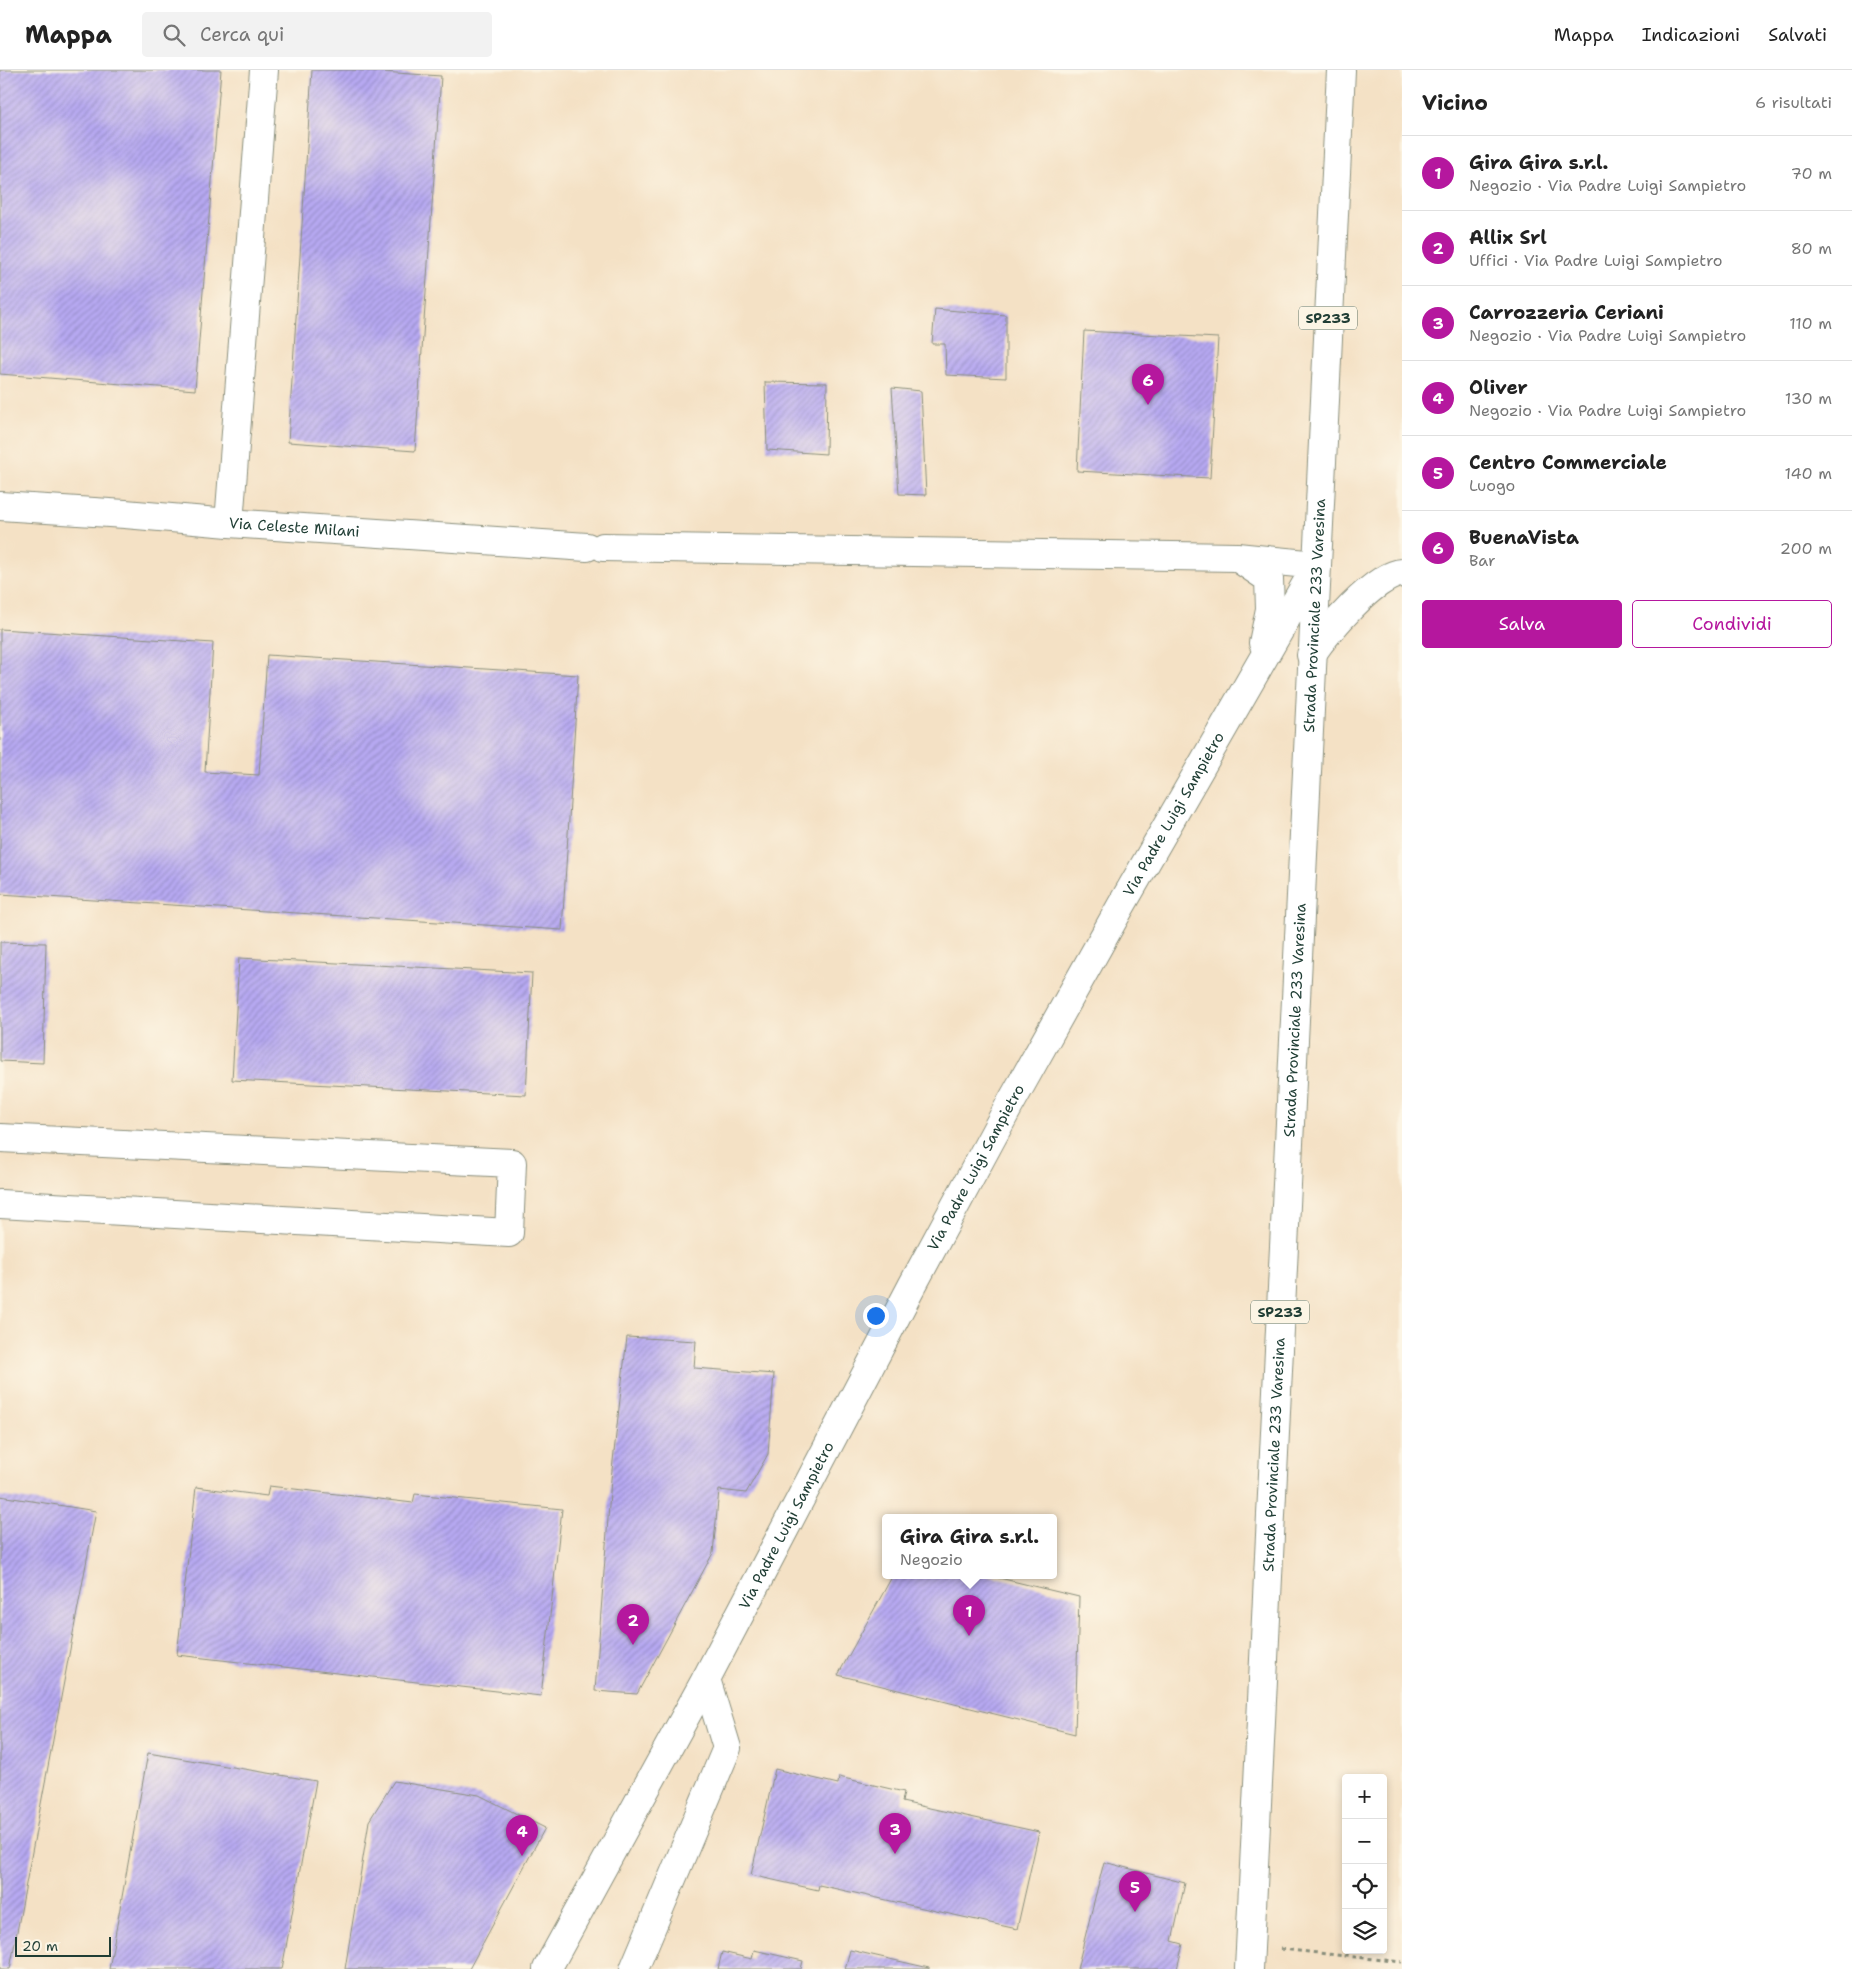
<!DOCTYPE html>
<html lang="it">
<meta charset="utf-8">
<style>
:root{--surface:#fff;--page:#f2f2f2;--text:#222;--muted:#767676;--line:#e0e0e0;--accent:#b5179e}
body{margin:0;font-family:"Shantell Sans",sans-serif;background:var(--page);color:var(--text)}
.controls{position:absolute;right:15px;bottom:15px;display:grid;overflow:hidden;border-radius:5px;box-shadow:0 2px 8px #0003}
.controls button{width:45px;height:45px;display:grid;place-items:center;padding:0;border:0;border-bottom:1px solid var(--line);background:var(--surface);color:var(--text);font:25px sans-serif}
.scale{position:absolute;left:15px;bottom:12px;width:96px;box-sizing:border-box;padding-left:5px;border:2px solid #1f3d34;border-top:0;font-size:14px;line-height:18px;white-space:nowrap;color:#1f3d34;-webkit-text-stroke:4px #fcf5e5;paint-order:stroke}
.you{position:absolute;left:875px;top:1245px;width:18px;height:18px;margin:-12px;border:4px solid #fff;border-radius:50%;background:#1a73e8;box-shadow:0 0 0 8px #1a73e833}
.badge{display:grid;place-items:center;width:32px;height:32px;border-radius:50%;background:var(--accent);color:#fff;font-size:16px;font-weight:700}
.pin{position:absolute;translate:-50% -41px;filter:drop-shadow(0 1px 2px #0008)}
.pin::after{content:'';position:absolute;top:26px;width:18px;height:15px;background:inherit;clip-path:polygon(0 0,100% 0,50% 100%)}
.popup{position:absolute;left:882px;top:1444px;width:175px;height:65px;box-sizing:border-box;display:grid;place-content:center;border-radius:5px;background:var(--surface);filter:drop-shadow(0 1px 4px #0005);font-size:16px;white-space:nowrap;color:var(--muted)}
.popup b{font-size:19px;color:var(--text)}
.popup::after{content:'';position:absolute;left:50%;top:100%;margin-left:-10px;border:10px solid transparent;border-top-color:var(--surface)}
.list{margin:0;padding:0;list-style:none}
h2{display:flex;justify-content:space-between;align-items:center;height:65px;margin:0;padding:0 20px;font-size:21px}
h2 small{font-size:16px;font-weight:400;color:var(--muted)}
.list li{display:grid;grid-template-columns:32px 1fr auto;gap:15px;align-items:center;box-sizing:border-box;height:75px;padding:0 20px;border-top:1px solid var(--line)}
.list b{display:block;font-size:19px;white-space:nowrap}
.list p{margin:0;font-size:16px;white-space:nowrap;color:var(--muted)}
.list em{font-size:16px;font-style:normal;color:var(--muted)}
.actions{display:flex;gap:10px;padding:15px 20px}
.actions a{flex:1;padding:11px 0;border:1px solid var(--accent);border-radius:5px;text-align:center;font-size:18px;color:var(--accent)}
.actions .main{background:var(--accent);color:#fff}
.icon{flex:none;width:28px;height:28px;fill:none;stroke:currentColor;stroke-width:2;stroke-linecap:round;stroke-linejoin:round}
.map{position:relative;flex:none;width:1402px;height:1899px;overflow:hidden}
header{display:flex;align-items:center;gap:30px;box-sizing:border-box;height:70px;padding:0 25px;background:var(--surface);border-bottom:1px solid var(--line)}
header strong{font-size:24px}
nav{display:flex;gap:28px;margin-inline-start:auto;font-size:18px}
.search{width:350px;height:45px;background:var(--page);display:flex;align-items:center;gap:12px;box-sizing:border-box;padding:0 18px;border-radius:5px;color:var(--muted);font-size:19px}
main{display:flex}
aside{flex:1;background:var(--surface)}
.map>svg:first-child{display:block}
</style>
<header>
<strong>Mappa</strong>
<div class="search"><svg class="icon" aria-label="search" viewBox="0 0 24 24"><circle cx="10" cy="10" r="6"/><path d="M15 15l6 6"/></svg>Cerca qui</div>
<nav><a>Mappa</a><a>Indicazioni</a><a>Salvati</a></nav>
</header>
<main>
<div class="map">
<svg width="1402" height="1899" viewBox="0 0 1402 1899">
<defs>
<pattern id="building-hatch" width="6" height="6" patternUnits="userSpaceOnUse" patternTransform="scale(1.25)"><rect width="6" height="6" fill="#b7a9f2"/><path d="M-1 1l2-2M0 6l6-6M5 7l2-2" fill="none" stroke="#948bc5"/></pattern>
</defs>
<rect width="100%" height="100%" fill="#fcf5e5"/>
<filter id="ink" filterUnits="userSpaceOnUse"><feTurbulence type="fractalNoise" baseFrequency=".02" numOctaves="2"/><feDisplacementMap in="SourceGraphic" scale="10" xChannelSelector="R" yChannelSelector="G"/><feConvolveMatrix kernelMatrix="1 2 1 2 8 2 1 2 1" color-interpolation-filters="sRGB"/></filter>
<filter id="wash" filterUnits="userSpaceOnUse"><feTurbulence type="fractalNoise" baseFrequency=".0096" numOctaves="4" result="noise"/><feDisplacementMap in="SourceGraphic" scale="20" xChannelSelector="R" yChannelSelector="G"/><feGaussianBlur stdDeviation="1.12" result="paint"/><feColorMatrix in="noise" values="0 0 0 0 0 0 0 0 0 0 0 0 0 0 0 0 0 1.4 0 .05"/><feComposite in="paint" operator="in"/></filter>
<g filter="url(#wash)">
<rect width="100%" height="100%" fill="#f4e1c5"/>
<g id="blocks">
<g fill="url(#building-hatch)">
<path d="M0,0H221L195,320L0,304Z"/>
<path d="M312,0H352L441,6L415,381L288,372Z"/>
<path d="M935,239L1006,245V308L946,305L945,274H932Z"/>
<path d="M1084,261L1218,268L1210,408L1077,401Z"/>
<path d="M765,312L827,313L826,384L767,380Z"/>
<path d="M892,318L921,321L926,425L899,424Z"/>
<path d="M0,559L213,573L205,702L259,705L267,585L578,605L562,860L0,824Z"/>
<path d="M0,872L46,873L43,993L0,991Z"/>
<path d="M239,888L532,903L526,1025L232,1010Z"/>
<path d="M627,1267L696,1271L694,1298L774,1304L768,1384L746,1423L719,1420L713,1483L637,1624L595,1621L611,1409Z"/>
<path d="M269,1416L413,1433L415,1424L562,1439L541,1626L177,1585L196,1417L267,1426Z"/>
<path d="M0,1426L96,1441L10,1899H0Z"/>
<path d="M893,1505H987L1079,1527L1075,1664L838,1605Z"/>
<path d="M148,1683L316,1711L282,1899H109Z"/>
<path d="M775,1699L838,1714L839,1707L904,1722L902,1732L1039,1762L1017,1859L819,1815L818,1820L751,1805Z"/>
<path d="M394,1711L479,1725L545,1758L469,1899H345L369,1751Z"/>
<path d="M1104,1792L1185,1813L1172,1871L1183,1874L1177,1899H1077Z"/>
<path d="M754,1880L803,1891L801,1899H718L722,1882L752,1889Z"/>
<path d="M850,1880L929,1898V1899H845Z"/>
</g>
</g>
</g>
<g filter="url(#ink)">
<use href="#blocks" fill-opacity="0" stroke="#8a8f7c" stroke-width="1"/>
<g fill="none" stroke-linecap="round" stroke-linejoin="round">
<g stroke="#8a8f7c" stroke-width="30">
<g id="minor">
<path id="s1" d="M0,436L125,444L229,453L587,477"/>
<path d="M229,453L264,0"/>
<path d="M1238,488L1269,509L1270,539L1263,573"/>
<path d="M1311,585C1326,563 1375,504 1402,503"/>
<path d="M0,1068L512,1093L509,1163L0,1134"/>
<path id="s2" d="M547,1899L706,1609L912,1216L1009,1036L1121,836L1317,495L1237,487L603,477"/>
<path d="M634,1899L727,1678L706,1609"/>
</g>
</g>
<g stroke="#8a8f7c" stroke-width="30">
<g id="major">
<path id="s3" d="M1249,1899L1341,0"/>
</g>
</g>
<path stroke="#8a8f7c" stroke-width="3" stroke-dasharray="4 4" stroke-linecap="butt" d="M1281,1879L1402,1892"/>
<use href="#minor" stroke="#fff" stroke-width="28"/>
<use href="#major" stroke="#fff" stroke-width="28"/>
</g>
</g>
<g text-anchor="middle" stroke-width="4.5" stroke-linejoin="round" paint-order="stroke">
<g fill="#fcf5e5" stroke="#617469" stroke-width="1">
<rect x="1299" y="236.5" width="58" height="23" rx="4"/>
<rect x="1251" y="1230.5" width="58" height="23" rx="4"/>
</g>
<g font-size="14" font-weight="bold" fill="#1f3d34">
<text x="1328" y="253">SP233</text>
<text x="1280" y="1247">SP233</text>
</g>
<g font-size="15" fill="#1f3d34" stroke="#fcf5e5">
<text dy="5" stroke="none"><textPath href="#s1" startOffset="295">Via Celeste Milani</textPath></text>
<text dy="5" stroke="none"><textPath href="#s3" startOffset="1355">Strada Provinciale 233 Varesina</textPath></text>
<text dy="5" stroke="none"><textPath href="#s2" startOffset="1314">Via Padre Luigi Sampietro</textPath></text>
<text dy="5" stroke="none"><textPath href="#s3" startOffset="950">Strada Provinciale 233 Varesina</textPath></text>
<text dy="5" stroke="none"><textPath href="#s2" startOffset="909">Via Padre Luigi Sampietro</textPath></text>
<text dy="5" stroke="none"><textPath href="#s3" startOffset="515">Strada Provinciale 233 Varesina</textPath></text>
<text dy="5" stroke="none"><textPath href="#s2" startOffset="504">Via Padre Luigi Sampietro</textPath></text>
</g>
</g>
</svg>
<div class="controls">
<button>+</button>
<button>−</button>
<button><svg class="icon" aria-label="locate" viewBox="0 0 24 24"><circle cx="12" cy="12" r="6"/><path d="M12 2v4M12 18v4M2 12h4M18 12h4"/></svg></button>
<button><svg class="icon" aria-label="layers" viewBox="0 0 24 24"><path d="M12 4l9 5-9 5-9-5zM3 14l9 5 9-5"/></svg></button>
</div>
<div class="scale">20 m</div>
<div class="you"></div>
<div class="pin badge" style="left:969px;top:1566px">1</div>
<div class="popup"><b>Gira Gira s.r.l.</b>Negozio</div>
<div class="pin badge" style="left:633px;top:1575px">2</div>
<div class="pin badge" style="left:895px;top:1784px">3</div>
<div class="pin badge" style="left:522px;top:1786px">4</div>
<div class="pin badge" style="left:1135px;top:1842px">5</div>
<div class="pin badge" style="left:1148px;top:335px">6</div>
</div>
<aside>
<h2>Vicino<small>6 risultati</small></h2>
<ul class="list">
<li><span class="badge">1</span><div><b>Gira Gira s.r.l.</b><p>Negozio · Via Padre Luigi Sampietro</p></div><em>70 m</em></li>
<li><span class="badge">2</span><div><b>Allix Srl</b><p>Uffici · Via Padre Luigi Sampietro</p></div><em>80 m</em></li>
<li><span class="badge">3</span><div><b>Carrozzeria Ceriani</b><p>Negozio · Via Padre Luigi Sampietro</p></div><em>110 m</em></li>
<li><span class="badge">4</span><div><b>Oliver</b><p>Negozio · Via Padre Luigi Sampietro</p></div><em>130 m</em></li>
<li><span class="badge">5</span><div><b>Centro Commerciale</b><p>Luogo</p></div><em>140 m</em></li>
<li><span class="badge">6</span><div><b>BuenaVista</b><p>Bar</p></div><em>200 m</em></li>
</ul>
<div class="actions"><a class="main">Salva</a><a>Condividi</a></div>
</aside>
</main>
